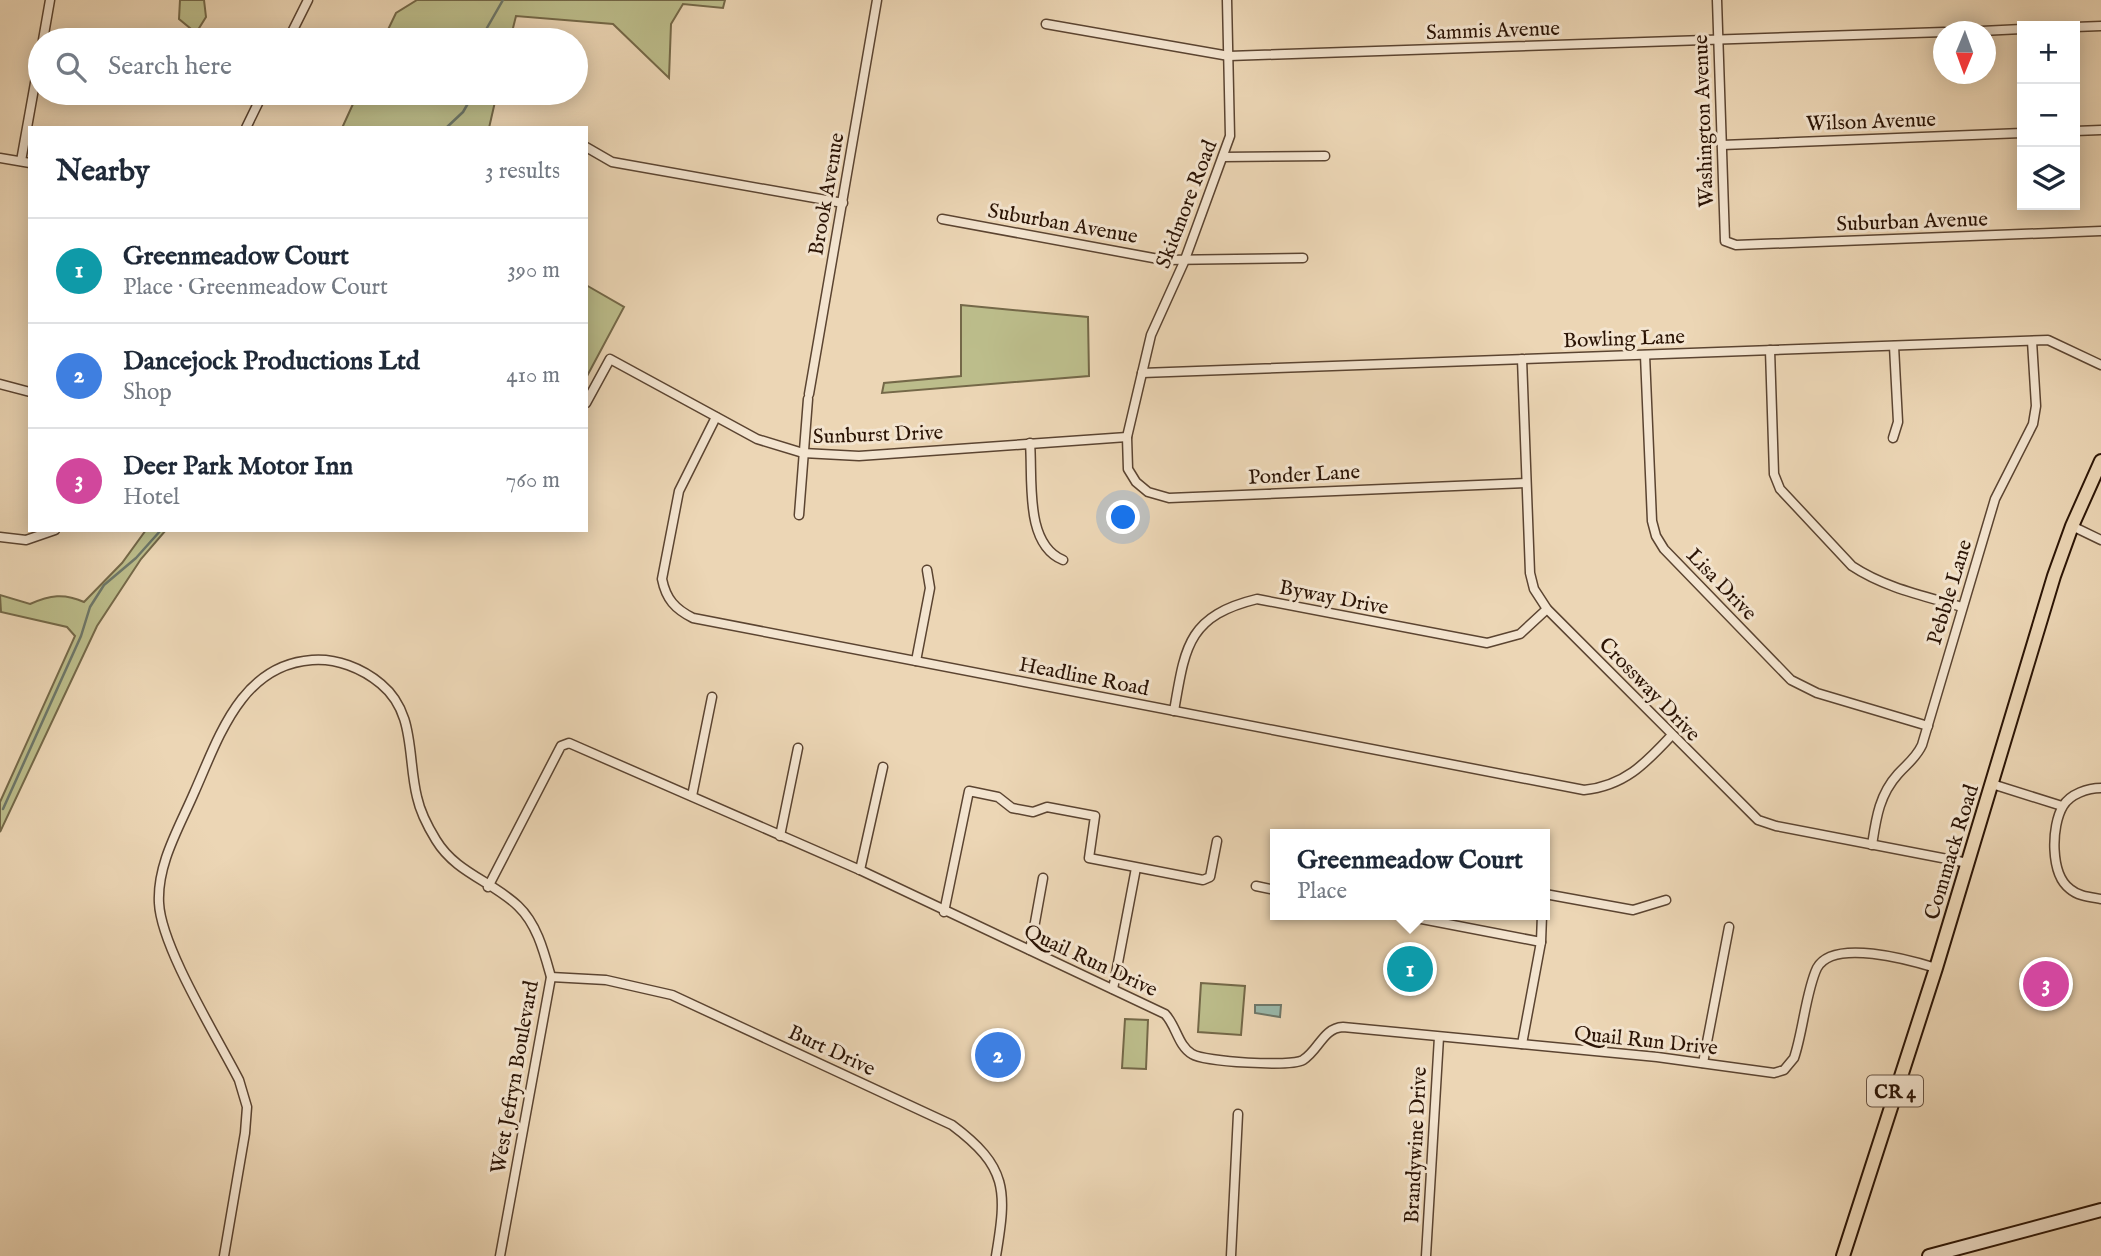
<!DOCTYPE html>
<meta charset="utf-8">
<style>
:root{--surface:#fff;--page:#f2f2f3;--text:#1f2937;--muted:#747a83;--line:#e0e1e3;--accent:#8f2418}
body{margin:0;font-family:"IM FELL English",serif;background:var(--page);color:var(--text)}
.controls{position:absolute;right:21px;top:21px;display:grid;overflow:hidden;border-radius:0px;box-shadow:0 4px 18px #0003}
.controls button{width:63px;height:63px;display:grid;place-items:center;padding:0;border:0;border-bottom:2px solid var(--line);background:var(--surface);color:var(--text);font:35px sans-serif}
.compass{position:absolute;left:1933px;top:21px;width:63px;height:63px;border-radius:50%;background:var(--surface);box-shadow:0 4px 18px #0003;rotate:181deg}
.you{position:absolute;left:1124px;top:518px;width:24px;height:24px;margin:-18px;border:5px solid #fff;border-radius:50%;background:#1a73e8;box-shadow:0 0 0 10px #1a73e833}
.badge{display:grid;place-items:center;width:46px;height:46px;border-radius:50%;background:var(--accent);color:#fff;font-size:23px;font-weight:700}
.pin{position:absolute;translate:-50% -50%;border:4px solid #fff;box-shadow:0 2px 7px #0006}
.popup{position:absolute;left:1270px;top:829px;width:280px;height:91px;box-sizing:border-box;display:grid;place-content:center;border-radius:0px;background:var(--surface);filter:drop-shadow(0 2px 5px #0005);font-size:23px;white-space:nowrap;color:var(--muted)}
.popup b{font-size:26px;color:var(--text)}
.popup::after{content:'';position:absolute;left:50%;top:100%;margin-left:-14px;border:14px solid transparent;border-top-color:var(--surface)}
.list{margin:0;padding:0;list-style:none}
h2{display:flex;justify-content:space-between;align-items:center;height:91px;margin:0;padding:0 28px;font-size:30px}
h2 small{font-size:23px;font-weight:400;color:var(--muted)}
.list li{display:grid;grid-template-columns:46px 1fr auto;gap:21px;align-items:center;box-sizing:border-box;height:105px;padding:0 28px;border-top:2px solid var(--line)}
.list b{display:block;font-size:26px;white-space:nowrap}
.list p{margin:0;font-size:23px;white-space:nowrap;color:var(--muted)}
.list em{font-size:23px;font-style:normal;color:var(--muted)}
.icon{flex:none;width:38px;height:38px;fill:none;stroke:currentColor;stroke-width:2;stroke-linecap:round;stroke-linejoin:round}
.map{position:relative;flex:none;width:2101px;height:1256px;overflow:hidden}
.search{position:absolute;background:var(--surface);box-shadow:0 4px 18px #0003;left:28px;top:28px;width:560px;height:77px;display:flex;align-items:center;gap:18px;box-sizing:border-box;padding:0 24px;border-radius:38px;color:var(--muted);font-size:26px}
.panel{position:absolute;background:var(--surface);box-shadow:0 4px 18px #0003;left:28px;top:126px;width:560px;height:406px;border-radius:0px}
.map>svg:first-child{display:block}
</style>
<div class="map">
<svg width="2101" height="1256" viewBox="0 0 2101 1256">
<rect width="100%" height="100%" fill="#ecd6b5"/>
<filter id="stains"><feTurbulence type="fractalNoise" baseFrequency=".00286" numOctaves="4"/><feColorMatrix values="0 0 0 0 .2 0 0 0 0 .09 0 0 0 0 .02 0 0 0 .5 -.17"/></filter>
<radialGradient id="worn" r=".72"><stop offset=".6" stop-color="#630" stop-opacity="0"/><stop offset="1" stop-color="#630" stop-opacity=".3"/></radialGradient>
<g fill="#bcbd8b" stroke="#746848" stroke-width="2">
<path d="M180,0H204L206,17L196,33L179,19Z"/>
<path d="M417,0H725L723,8L683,4L671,24L669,78L613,24L516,16L510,40H383L396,13Z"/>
<path d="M358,93H497L489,128H342Z"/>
<path d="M586,285L624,307L586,378Z"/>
<path d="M961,305L1088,317L1089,376L882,393L884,383L961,376Z"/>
<path d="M146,530H166L141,559L97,626L0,832V802L75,636L67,627L1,612L0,595L30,604C50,595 64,593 84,602L122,563Z"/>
<path d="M1201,983L1245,986L1241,1035L1198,1032Z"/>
<path d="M1125,1019L1148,1020L1146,1069L1122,1068Z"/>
</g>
<path fill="#99b9ac" stroke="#6d7769" stroke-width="2" d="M1255,1005H1281L1280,1017L1255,1013Z"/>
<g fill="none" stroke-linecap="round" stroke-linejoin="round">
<g stroke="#6d7769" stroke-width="2.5">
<path d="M480,40L503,0"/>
<path d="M446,128L463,112L474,93"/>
<path d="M3,809L81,636L90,607L104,585L136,558L161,530"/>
</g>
<g stroke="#5b4431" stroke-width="11">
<g id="street">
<path d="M1227,0L1230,136L1184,262L1151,335L1127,437L1128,469L1136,482L1148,492L1169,498L1526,483"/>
<path d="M1717,0L1725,241L1736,245L2101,231"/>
<path d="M1046,24L1229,56L1944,32"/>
<path d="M2075,27L2101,26"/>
<path d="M1961,32L2022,29"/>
<path d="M43,40L50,0"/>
<path d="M288,40L308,0"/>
<path d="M246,128L263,93"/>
<path d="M2075,131L2101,130"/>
<path d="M1722,145L2022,133"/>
<path d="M586,147L612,162L843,203"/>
<path d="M1223,157L1325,156"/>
<path d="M0,158L30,163"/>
<path d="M21,161L40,55"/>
<path d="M942,219L1164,260L1303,258"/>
<path d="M1770,350L1774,474L1780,489L1852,566C1885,588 1925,596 1962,607"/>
<path d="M1645,355L1652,521L1656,536L1664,549L1791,680L1817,693L1928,726"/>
<path d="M1522,359L1530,573L1534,589L1547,609L1758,820L1776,826L1968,863"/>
<path d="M1142,373L2048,340L2101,365"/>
<path d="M0,384L30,392"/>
<path d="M809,394L877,0"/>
<path d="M586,403L610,359L757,439L803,453L859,456L1127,437"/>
<path d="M716,417L679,491L662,579C666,599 675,609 693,618L1584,790C1624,786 1645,764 1671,736"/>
<path d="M1893,438L1898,422L1894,346"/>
<path d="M1030,443C1033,479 1024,544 1063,560"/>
<path d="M799,515L808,399"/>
<path d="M2072,526L2101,540"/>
<path d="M0,537L26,540L55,530"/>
<path d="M916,661L930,588L927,570"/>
<path d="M1174,711C1185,648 1187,616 1257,599L1487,643L1520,634L1547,609"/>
<path d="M1992,784L2062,806"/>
<path d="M2101,788C2088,788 2070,794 2063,806C2051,826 2050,874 2070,889C2078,896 2090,897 2101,899"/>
<path d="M692,796L712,697"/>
<path d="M780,836L798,748"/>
<path d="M1872,845C1876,819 1879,795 1898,774C1907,764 1916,758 1922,745L1995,499L2033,424L2036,406L2032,341"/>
<path d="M860,870L883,767"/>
<path d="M1256,886L1275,890"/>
<path d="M488,887L561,746L569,743L860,870L1165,1014C1176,1025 1178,1046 1192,1054C1205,1062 1291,1067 1303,1060C1319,1050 1323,1028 1343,1027L1657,1057L1774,1073L1784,1070L1794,1058C1803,1032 1806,991 1817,968C1833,938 1910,960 1936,968"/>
<path d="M1545,894L1633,910L1666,900"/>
<path d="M944,912L969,791L998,797L1012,808L1033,812L1047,807L1095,816L1089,858L1203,880L1210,877L1217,841"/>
<path d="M1401,915L1541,942"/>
<path d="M1030,950L1043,878"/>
<path d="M551,977L606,980L672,995L952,1125C1008,1167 1007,1190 996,1256"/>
<path d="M1113,989L1136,868"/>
<path d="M1522,1044L1541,942L1542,915"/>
<path d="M1703,1063L1729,927"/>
<path d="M224,1256L245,1133L247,1107L239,1080C217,1037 161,947 159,903C157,864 179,828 194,793C219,737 241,665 312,660C336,658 362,668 381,684C416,713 407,757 417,797C420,811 428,827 436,840C456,873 492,881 518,906C537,924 544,952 551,977L500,1256"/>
<path d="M1231,1256L1238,1114"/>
<path d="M1426,1256L1439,1037"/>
</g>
</g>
<g stroke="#2b1405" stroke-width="16">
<path id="secondary" d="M1929,1256L2101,1210"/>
</g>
<g stroke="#2b1405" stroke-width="16">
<path id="primary" d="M1843,1256L1936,968L2054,576L2072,526L2101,461"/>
</g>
<use href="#street" stroke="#f3e4cf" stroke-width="8"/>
<use href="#secondary" stroke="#f3e4cf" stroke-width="12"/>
<use href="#primary" stroke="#ecd6b5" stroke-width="12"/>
</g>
<g text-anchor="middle" stroke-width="6" stroke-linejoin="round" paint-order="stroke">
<rect fill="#f3e4cf" stroke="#675242" stroke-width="2" x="1867" y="1075.5" width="56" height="31" rx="5"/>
<g font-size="19" font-weight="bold" fill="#2b1405">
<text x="1895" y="1098">CR 4</text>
</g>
<g font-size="21" fill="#2b1405" stroke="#f3e4cf">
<text transform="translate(1493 30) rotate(-2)" y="7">Sammis Avenue</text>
<text transform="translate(1703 121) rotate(-92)" y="7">Washington Avenue</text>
<text transform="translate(1871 121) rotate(-2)" y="7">Wilson Avenue</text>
<text transform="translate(826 194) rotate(-80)" y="7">Brook Avenue</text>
<text transform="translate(1186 204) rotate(-69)" y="7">Skidmore Road</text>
<text transform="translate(1912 221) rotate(-2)" y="7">Suburban Avenue</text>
<text transform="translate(1063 223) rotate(10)" y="7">Suburban Avenue</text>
<text transform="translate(1624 338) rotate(-2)" y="7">Bowling Lane</text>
<text transform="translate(878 434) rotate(-2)" y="7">Sunburst Drive</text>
<text transform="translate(1304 474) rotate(-3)" y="7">Ponder Lane</text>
<text transform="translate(1722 584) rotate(46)" y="7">Lisa Drive</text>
<text transform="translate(1949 592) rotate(-73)" y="7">Pebble Lane</text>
<text transform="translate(1334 597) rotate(11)" y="7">Byway Drive</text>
<text transform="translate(1084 676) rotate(11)" y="7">Headline Road</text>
<text transform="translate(1650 689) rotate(46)" y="7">Crossway Drive</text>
<text transform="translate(1951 852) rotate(-73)" y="7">Commack Road</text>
<text transform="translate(1091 960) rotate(25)" y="7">Quail Run Drive</text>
<text transform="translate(1646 1040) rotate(6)" y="7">Quail Run Drive</text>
<text transform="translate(832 1050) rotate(25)" y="7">Burt Drive</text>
<text transform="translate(514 1077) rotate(-80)" y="7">West Jefryn Boulevard</text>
<text transform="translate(1415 1145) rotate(-87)" y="7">Brandywine Drive</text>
</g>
</g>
<rect width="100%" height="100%" filter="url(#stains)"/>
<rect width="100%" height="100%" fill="url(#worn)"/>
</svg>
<div class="controls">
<button>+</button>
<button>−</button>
<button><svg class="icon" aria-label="layers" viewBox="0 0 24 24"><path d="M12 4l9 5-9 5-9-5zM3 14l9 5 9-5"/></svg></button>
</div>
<svg class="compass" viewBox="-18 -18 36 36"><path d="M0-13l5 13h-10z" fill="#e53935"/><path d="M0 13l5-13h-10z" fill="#747a83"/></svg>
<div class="you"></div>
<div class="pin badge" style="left:1410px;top:969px;background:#0f9aa8">1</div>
<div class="popup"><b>Greenmeadow Court</b>Place</div>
<div class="pin badge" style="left:998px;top:1055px;background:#3f7fe0">2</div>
<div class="pin badge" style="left:2046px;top:984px;background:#d1479c">3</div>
<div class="search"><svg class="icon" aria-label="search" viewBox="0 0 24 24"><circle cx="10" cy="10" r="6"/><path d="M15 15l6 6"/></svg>Search here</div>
<section class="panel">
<h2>Nearby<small>3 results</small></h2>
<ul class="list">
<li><span class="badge" style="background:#0f9aa8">1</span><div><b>Greenmeadow Court</b><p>Place · Greenmeadow Court</p></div><em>390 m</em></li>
<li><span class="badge" style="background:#3f7fe0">2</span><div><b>Dancejock Productions Ltd</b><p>Shop</p></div><em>410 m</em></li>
<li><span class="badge" style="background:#d1479c">3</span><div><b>Deer Park Motor Inn</b><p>Hotel</p></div><em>760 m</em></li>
</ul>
</section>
</div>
